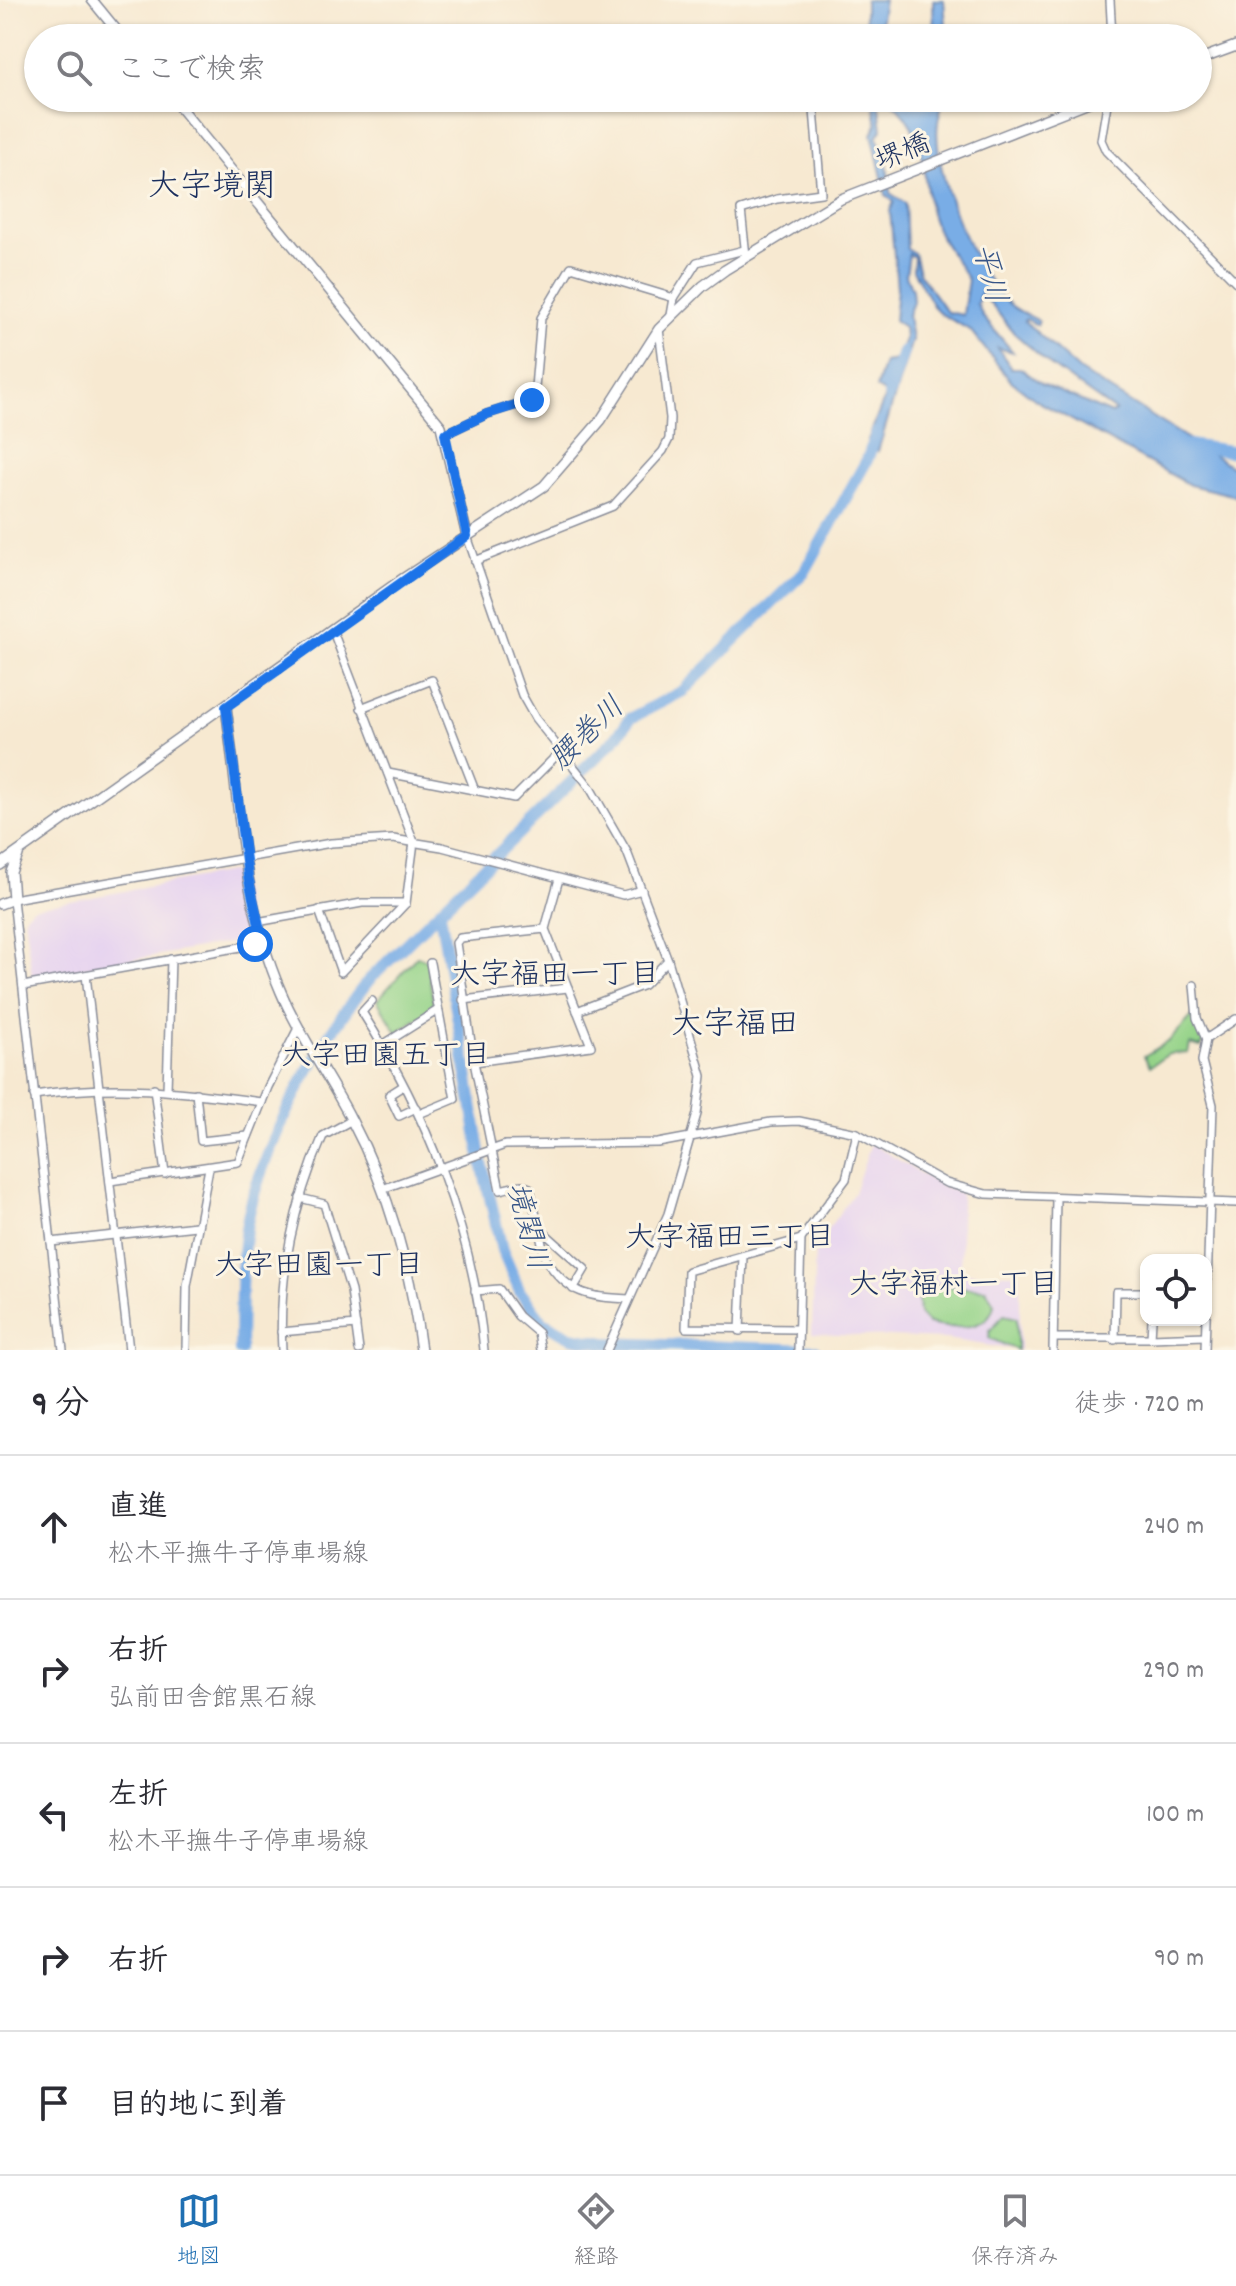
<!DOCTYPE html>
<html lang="ja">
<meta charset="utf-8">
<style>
:root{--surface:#fff;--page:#f7f7f7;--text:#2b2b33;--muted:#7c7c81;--line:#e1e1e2;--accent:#1f6fb2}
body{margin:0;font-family:Dekko,"Klee One",sans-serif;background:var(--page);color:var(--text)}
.controls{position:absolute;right:24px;bottom:24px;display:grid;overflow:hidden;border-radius:16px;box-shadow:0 2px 6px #0004}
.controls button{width:72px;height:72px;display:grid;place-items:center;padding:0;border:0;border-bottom:2px solid var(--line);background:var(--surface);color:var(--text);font:40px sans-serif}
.stop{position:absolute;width:24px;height:24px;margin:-18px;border:6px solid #1a73e8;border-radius:50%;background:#fff}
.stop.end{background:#1a73e8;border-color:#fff;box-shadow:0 2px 8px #0008}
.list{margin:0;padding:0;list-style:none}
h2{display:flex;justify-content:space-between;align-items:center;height:104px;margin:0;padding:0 32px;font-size:34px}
h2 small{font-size:26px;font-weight:400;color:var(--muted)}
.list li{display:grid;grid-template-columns:52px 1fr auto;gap:24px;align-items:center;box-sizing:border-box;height:144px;padding:0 32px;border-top:2px solid var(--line)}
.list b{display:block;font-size:30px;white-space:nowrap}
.list p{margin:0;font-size:26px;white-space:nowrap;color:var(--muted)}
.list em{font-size:26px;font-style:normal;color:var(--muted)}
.icon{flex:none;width:44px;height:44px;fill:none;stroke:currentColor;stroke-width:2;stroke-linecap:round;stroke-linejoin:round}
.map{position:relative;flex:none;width:1236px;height:1350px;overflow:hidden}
.search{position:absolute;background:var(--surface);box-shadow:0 2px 6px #0004;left:24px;right:24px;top:24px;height:88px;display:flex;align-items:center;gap:20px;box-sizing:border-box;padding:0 28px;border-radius:44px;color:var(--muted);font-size:30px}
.sheet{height:824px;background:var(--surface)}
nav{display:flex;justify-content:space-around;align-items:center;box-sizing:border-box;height:112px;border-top:2px solid var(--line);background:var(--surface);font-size:22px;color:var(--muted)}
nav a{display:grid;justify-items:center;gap:4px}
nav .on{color:var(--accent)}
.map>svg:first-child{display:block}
</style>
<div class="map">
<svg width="1236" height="1350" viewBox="0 0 1236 1350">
<rect width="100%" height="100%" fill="#fcf5e5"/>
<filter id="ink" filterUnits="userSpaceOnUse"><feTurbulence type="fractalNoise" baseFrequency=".0125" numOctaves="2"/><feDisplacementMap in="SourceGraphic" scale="16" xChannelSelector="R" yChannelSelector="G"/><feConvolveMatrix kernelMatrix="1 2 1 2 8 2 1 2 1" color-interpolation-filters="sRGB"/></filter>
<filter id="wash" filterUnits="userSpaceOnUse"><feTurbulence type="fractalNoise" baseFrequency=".006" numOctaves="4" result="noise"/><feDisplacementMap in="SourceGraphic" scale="32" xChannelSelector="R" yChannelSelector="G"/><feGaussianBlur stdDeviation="1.8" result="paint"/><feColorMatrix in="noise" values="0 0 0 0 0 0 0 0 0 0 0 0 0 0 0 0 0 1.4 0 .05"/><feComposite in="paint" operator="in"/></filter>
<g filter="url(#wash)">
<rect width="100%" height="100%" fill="#f7e9d1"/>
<g fill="#e6d3f0">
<path d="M230,872L239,877L251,939L32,977L24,916L32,908Z"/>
<path d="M871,1143L941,1186L961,1194V1273L1020,1274V1350L946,1339L812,1334L815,1247L854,1193Z"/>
</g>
<g fill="#94d388" stroke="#588173" stroke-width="2">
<path d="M417,956L427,960L434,1008L397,1032L377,1000Z"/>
<path d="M1194,1014L1204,1040L1201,1047L1190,1044L1188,1053L1169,1054L1150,1066L1144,1056L1169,1041Z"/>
<path d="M933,1286L986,1289L994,1304C990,1332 949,1329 928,1324L919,1314L918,1299Z"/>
<path d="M1004,1315L1017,1318V1350L989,1338L990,1330Z"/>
</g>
<g fill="#79ade6" stroke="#4a6ea2" stroke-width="2" fill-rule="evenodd">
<path d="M865,0H884L878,38H865Z"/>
<path d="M933,0H944L947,38H934Z"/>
<path d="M872,98H878L882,129L877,137L887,163L890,193L905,203L907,249L914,253L919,273L947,312L963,315L968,280C955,257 936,237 930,209C921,164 927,130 887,98H944C942,106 939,114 938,122C931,169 974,277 1012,306C1020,312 1030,316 1039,321L1037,325L1026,319L1024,321L1080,371L1236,469V496L1190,485L1037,401L1010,380L970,330L941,314L933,306L913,270L914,257L909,254L906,275L912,290L913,302L908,315L912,340L878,451L868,440L886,394L876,388L884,362L898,360L905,339L904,327L894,320L897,288L890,211L894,202L886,195L872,134L877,125ZM981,292L1014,333L1050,365L1115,411L1111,414L1042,384L1020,368H1011L998,348L1013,352L983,317L977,304Z"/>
</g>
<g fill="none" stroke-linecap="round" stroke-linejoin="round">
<g stroke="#79ade6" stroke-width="12">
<path d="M889,395L903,352"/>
<path d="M1188,445L1236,452"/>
<path d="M440,913L482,1163L502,1250L520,1292L543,1322L571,1337L605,1343L815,1350"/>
<path d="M240,1350C241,1301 239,1245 253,1197C276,1121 319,1043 368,981L614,740L631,718L683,691L805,571L867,460L877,432"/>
</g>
</g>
</g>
<g filter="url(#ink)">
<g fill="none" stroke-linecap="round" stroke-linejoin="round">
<g stroke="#898c98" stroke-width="10">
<g id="minor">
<path d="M1110,0L1112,38"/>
<path d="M1108,98L1101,140L1106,151L1236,282"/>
<path d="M746,256L741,210L777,199L821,193L813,98"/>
<path d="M674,298L697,262L744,250"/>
<path d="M445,434L487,414L534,399L541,318L571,267L674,298L671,315"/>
<path d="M467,536L522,695L535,718L589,786L627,852L668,960L702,1076L697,1114L668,1214L607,1350"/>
<path d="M475,561L613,506L663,451L669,439L670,418L659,329"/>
<path d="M361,708L432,680L474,788"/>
<path d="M388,773L514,798L561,751"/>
<path d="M319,910L341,972L406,903L414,842L332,629"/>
<path d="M257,922L362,903H406"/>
<path d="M545,929L460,938L456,943L474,1062L591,1046L545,929L559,879"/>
<path d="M86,975L129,1350"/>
<path d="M1194,985L1197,1018L1206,1039L1202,1061L1213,1105L1205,1350"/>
<path d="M23,986L263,943"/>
<path d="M463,1000L568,988"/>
<path d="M372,1001L362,1012C426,1113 473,1229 484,1350"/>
<path d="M577,1011L644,985L668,960"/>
<path d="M1206,1039L1236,1019"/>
<path d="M381,1046L438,1010"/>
<path d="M474,1062L500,1190L521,1185L530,1188L545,1258C568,1295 589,1297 629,1299"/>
<path d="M403,1086L389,1095L399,1116L416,1108"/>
<path d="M154,1088L165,1174"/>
<path d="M167,1090L171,959"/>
<path d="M196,1093L201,1141L248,1136"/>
<path d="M34,1095C119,1083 178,1091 262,1102"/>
<path d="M419,1114L455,1099L430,963"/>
<path d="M110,1181L238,1162L268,1087L298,1028"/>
<path d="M382,1189L505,1145L658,1143L771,1122L799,1121L857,1133L946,1183L986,1194L1236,1203"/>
<path d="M300,1198L324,1204L351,1291L359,1350"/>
<path d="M539,1228L585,1269L573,1289"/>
<path d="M51,1242L196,1226"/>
<path d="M475,1291L499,1289L518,1316L538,1333L541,1350"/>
<path d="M798,1329L686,1328L688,1271L801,1239"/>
<path d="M740,1331L743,1256"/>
<path d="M281,1332L356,1325"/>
<path d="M1054,1338H1151L1152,1320"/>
<path d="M1151,1338L1205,1336"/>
<path d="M1115,1340L1116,1292H1146"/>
<path d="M63,1350L13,899L331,843L393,839L442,847L623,895L642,890"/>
<path d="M186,1350L187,1286L209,1168"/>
<path d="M282,1350C278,1277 294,1202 323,1136L352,1120"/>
<path d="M798,1350L801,1239L846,1179L857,1133"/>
<path d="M1053,1350L1056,1198"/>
</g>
</g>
<g stroke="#898c98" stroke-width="12">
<g id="major">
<path d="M92,0L123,38"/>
<path d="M1198,60L1236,46"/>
<path d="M172,98L441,426L467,536"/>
<path d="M226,707C239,802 242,902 281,992C300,1037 329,1076 351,1119C390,1193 410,1268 421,1350"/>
<path d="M0,865L404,578L544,486L601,420L659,329L703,286L725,270L841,199L1099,98"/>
<path d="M13,899L11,872L18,855"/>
<path d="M0,904L13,899"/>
</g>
</g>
<use href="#minor" stroke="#fff" stroke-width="7"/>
<use href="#major" stroke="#fff" stroke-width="9"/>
</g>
</g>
<g fill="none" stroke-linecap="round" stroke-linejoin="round" filter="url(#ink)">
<path stroke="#1a73e8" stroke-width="10" d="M255,944L263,943L248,876L226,707L467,536L445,434L487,414L532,400"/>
</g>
<g text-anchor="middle" stroke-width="6" stroke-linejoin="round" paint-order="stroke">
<g font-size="28" fill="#1b2f5e" stroke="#fcf5e5">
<text transform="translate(902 150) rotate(-22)" y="10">堺橋</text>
</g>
<g font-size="30" font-style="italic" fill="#375587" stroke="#fcf5e5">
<text transform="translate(991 273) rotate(76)" y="10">平川</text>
<text transform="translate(586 732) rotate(-44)" y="10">腰巻川</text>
<text transform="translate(529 1226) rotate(75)" y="10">境関川</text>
</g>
<g font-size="30" fill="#1b2f5e" stroke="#fcf5e5">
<text x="555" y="983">大字福田一丁目</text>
<text x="386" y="1064">大字田園五丁目</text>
<text x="730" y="1246">大字福田三丁目</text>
<text x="319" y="1274">大字田園一丁目</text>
<text x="954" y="1293">大字福村一丁目</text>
</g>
<g font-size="32" fill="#1b2f5e" stroke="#fcf5e5">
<text x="212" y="195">大字境関</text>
<text x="735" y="1033">大字福田</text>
</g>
</g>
</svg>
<div class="controls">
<button><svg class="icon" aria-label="locate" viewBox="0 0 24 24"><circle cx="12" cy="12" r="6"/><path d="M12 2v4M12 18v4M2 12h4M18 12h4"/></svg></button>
</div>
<div class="stop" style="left:255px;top:944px"></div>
<div class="stop end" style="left:532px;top:400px"></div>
<div class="search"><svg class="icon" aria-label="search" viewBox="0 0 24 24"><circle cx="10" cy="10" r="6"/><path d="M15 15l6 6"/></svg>ここで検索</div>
</div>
<section class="sheet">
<h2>9 分<small>徒歩 · 720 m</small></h2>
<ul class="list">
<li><svg class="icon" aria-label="ahead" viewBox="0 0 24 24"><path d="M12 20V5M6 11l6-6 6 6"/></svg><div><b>直進</b><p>松木平撫牛子停車場線</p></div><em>240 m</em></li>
<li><svg class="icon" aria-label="right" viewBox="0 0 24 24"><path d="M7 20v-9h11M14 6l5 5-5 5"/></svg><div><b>右折</b><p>弘前田舎館黒石線</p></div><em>290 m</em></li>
<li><svg class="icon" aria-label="left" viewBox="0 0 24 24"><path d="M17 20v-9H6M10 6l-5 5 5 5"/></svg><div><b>左折</b><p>松木平撫牛子停車場線</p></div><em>100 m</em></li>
<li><svg class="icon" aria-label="right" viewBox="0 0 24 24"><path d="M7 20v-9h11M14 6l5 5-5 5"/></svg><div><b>右折</b></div><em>90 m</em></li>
<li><svg class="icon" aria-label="arrive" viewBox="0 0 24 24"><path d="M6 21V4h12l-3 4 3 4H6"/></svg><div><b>目的地に到着</b></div></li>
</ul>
</section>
<nav>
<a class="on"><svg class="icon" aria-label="map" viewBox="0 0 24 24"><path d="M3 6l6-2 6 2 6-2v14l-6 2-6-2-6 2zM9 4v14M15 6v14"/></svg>地図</a>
<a><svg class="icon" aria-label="directions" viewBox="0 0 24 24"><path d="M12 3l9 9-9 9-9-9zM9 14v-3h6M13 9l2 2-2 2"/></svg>経路</a>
<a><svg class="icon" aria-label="saved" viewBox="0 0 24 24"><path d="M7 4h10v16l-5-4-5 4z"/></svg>保存済み</a>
</nav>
